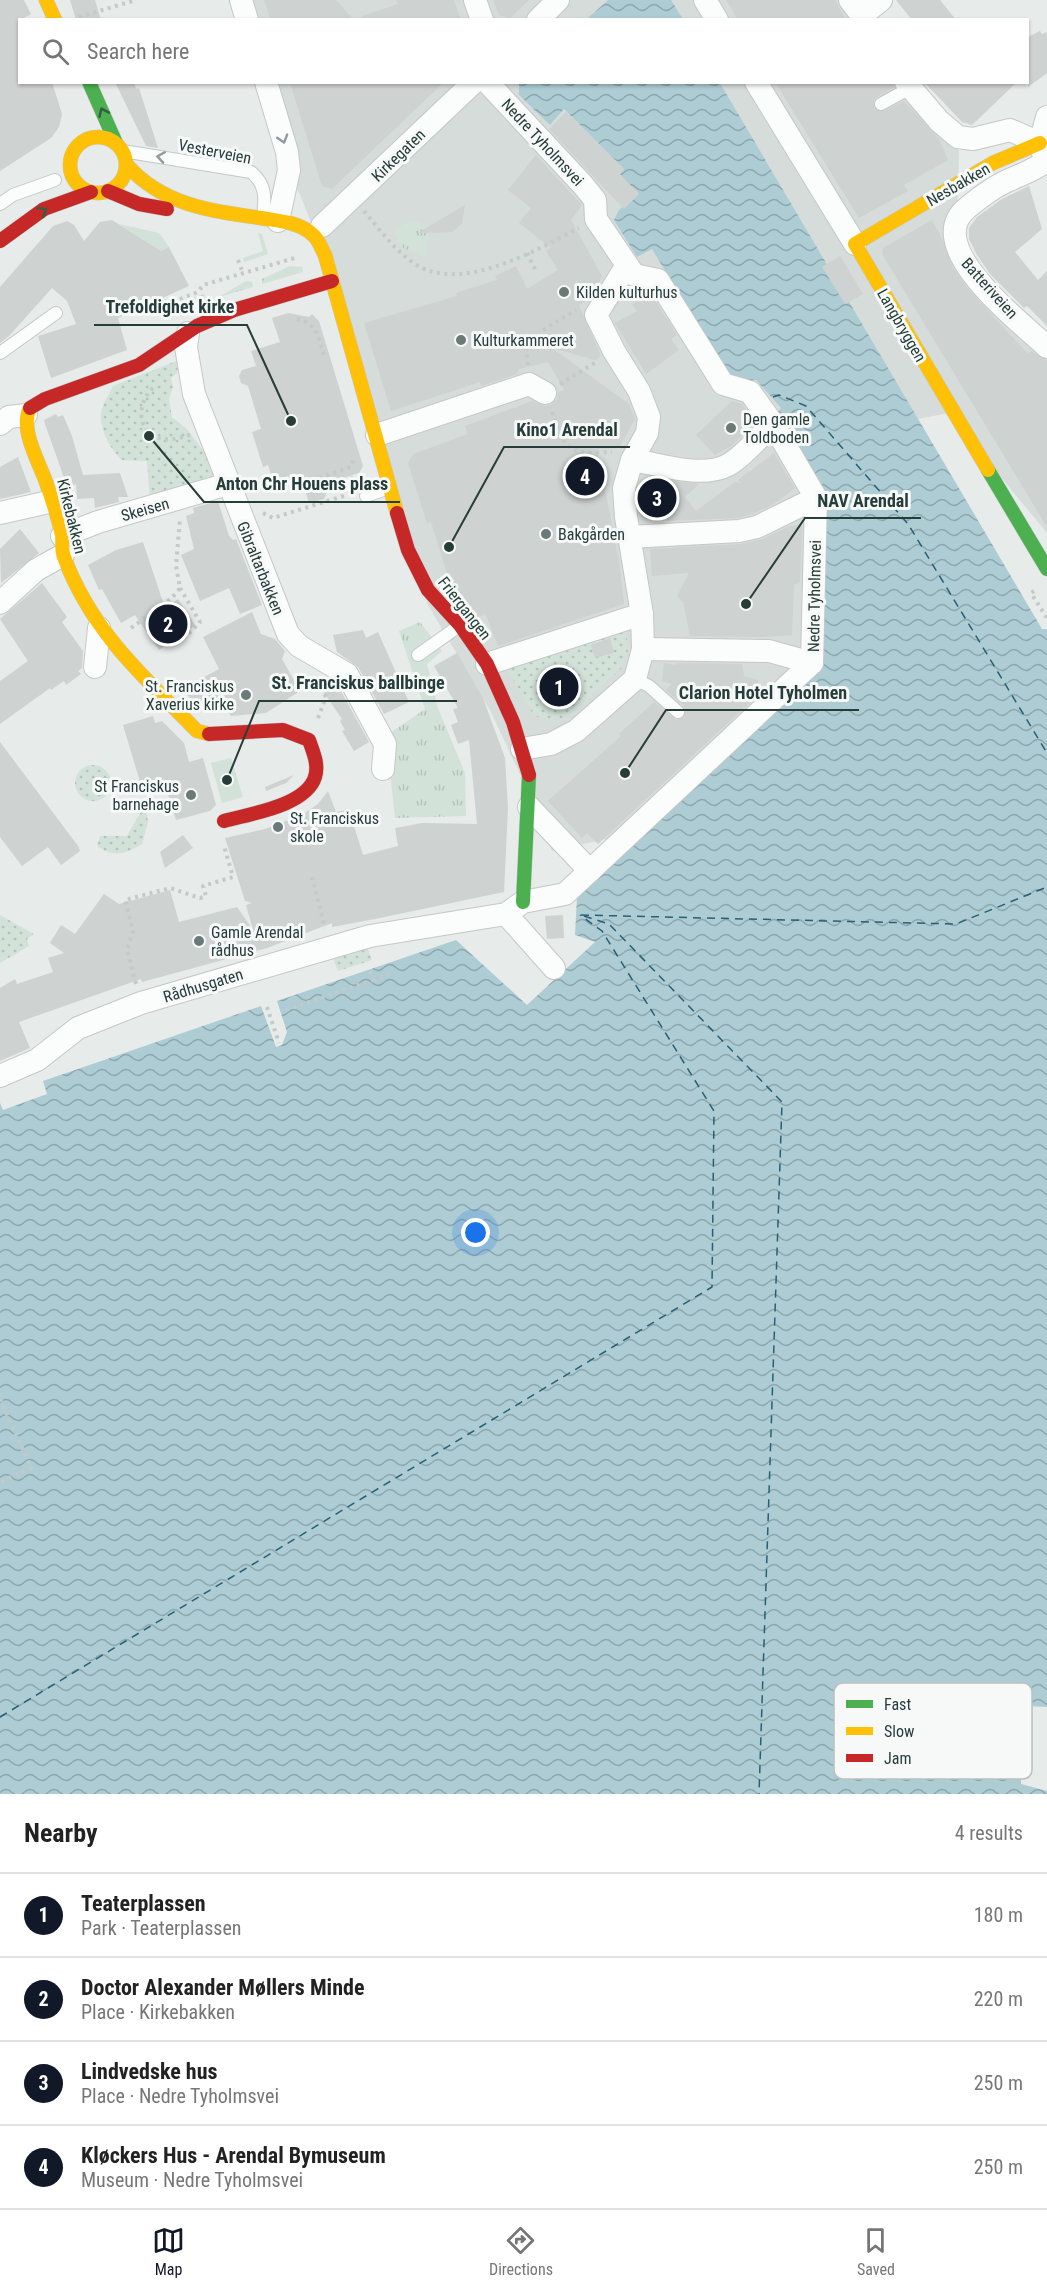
<!DOCTYPE html>
<meta charset="utf-8">
<style>
:root{--surface:#fff;--page:#f2f2f2;--text:#222;--muted:#767676;--line:#e0e0e0;--accent:#111827}
body{margin:0;font-family:"Roboto Condensed",sans-serif;background:var(--page);color:var(--text)}
.you{position:absolute;left:476px;top:1233px;width:21px;height:21px;margin:-15px;border:4px solid #fff;border-radius:50%;background:#1a73e8;box-shadow:0 0 0 9px #1a73e833}
.badge{display:grid;place-items:center;width:39px;height:39px;border-radius:50%;background:var(--accent);color:#fff;font-size:20px;font-weight:700}
.pin{position:absolute;translate:-50% -50%;border:3px solid #fff;box-shadow:0 2px 6px #0006}
.list{margin:0;padding:0;list-style:none}
h2{display:flex;justify-content:space-between;align-items:center;height:78px;margin:0;padding:0 24px;font-size:26px}
h2 small{font-size:20px;font-weight:400;color:var(--muted)}
.list li{display:grid;grid-template-columns:39px 1fr auto;gap:18px;align-items:center;box-sizing:border-box;height:84px;padding:0 24px;border-top:2px solid var(--line)}
.list b{display:block;font-size:22px;white-space:nowrap}
.list p{margin:0;font-size:20px;white-space:nowrap;color:var(--muted)}
.list em{font-size:20px;font-style:normal;color:var(--muted)}
.icon{flex:none;width:33px;height:33px;fill:none;stroke:currentColor;stroke-width:2;stroke-linecap:round;stroke-linejoin:round}
.map{position:relative;flex:none;width:1047px;height:1794px;overflow:hidden}
.search{position:absolute;background:var(--surface);box-shadow:0 2px 4px #0004;left:18px;right:18px;top:18px;height:66px;display:flex;align-items:center;gap:15px;box-sizing:border-box;padding:0 21px;border-radius:0px;color:var(--muted);font-size:22px}
.sheet{height:414px;background:var(--surface)}
nav{display:flex;justify-content:space-around;align-items:center;box-sizing:border-box;height:84px;border-top:2px solid var(--line);background:var(--surface);font-size:16px;color:var(--muted)}
nav a{display:grid;justify-items:center;gap:3px}
nav .on{color:var(--accent)}
.map>svg:first-child{display:block}
</style>
<div class="map">
<svg width="1047" height="1794" viewBox="0 0 1047 1794">
<defs>
<pattern id="grass-tufts" width="24" height="20" patternUnits="userSpaceOnUse" patternTransform="scale(1.5)"><rect width="24" height="20" fill="#d2e2d8"/><path d="M3 7l-1-3M5 7V3M7 7l1-3M15 17l-1-3M17 17v-4M19 17l1-3" fill="none" stroke="#b4c3ba"/></pattern>
<pattern id="park-dots" width="8" height="8" patternUnits="userSpaceOnUse" patternTransform="scale(1.5)"><rect width="8" height="8" fill="#d2e2d8"/><path d="M2 2h.1M6 6h.1" fill="none" stroke="#b4c3ba" stroke-width="1.8" stroke-linecap="round"/></pattern>
<pattern id="water-waves" width="16" height="10" patternUnits="userSpaceOnUse" patternTransform="scale(1.5)"><rect width="16" height="10" fill="#adccd4"/><path d="M0 5q4-4 8 0t8 0" fill="none" stroke="#8da7ad"/></pattern>
</defs>
<rect width="100%" height="100%" fill="#e7ebe9"/>
<g fill="#d5dcd9">
<path d="M229,0H608L587,20L238,19Z"/>
<path d="M671,0H855L872,19H683Z"/>
<path d="M260,83H519L550,125L564,109L624,169L619,175L638,192L619,210L637,257L652,248L732,382L756,380L782,409L827,499L819,670L651,829L552,851L540,817L490,710L428,605L326,258L279,144Z"/>
<path d="M720,83H917L959,151L957,231L1019,326L1047,358V533L948,413L918,419Z"/>
</g>
<g fill="url(#grass-tufts)">
<path d="M409,221L420,222L428,231L426,258L401,247L394,230Z"/>
<path d="M290,266L302,267L303,272L262,284V279Z"/>
<path d="M246,281L252,282L253,287L219,297Z"/>
<path d="M204,294L207,300L169,312L168,307Z"/>
<path d="M420,622L442,651L427,664L437,706L465,773L466,816L395,818L386,736L425,709L399,631Z"/>
</g>
<g fill="url(#park-dots)">
<path d="M179,360L177,373L171,378L173,387L169,399L172,417L187,429L221,474L150,502L147,461L122,460C111,450 99,429 101,413C102,404 109,395 113,386Z"/>
<path d="M625,625L628,650L621,669L565,718L541,719L533,714L503,662Z"/>
<circle cx="93" cy="783" r="18"/>
<path d="M145,804L148,822L142,844C126,854 114,858 97,846L100,836H127Z"/>
<path d="M0,915L34,934L27,939L29,946L0,963Z"/>
<path d="M366,944L372,960L338,971L332,956Z"/>
</g>
<g fill="#d2e2d8">
<path d="M119,224L159,233L169,247L161,251Z"/>
<path d="M258,233L262,234L268,254L244,262L243,258L263,251Z"/>
<path d="M231,758L243,797L222,803L211,763Z"/>
</g>
<g fill="url(#water-waves)">
<path d="M608,0H671L683,19H587Z"/>
<path d="M519,82L720,83L1042,629H1047V1707L1026,1706L1031,1762L1021,1763V1784L1047,1791V1794H0V1103L3,1110L47,1094L43,1081L261,1006L276,1047L282,1045L287,1032L277,1001L456,940L527,1005L595,942L575,935L577,897L819,670L827,499L776,414L781,408L756,380L732,382L652,249L637,257L614,220L619,210L638,192L619,175L624,169L564,109L550,125L519,95Z"/>
</g>
<g fill="none" stroke-linecap="round" stroke-linejoin="round">
<g stroke="#266173" stroke-width="1.5" stroke-dasharray="8 6" stroke-linecap="butt">
<path d="M773,397L779,395L806,406L908,524L1047,753"/>
<path d="M581,915L956,924L1047,887"/>
<path d="M584,916L609,924L782,1102L759,1794"/>
<path d="M0,1717L712,1287L714,1111L602,931L580,915"/>
</g>
</g>
<g fill="#ced2d1">
<path d="M0,0H24L31,14L20,20V82H52L62,114L59,127L51,138L0,171Z"/>
<path d="M70,0H95L101,20H76Z"/>
<path d="M264,0H336L354,20H271Z"/>
<path d="M396,0H454L461,20H363L362,16L398,4Z"/>
<path d="M493,0H529L510,18L499,15Z"/>
<path d="M726,0H835L846,20H738Z"/>
<path d="M896,0H940L956,20H912Z"/>
<path d="M1040,31L1042,34L1047,32V73L1028,87V37Z"/>
<path d="M115,82H134L136,89L139,88L158,148L146,146Z"/>
<path d="M290,82H444L332,189L322,186Z"/>
<path d="M775,82H893L894,87L874,99V108L884,111L904,101L939,139L948,160L904,185L908,191L859,218Z"/>
<path d="M924,82H1017L972,125L962,122Z"/>
<path d="M566,112L624,169L620,174L639,194L624,209L549,129Z"/>
<path d="M536,155L582,205L571,220L602,276L597,287L591,292V297L579,305L601,356L595,360L552,348L629,404L635,419L619,448L597,449L619,561L624,604L498,646L485,613L477,618L450,583L431,522L427,523L408,463L413,454L468,434L465,426L532,401L545,406L551,405L557,399L558,392L564,390L548,362L519,369L517,374L481,386L480,382L391,411L364,323L457,296L456,293L497,280L495,276L516,266L527,289L558,270L546,251L551,248L519,223L531,208L508,190Z"/>
<path d="M1029,186L1042,229L1015,252L1038,280L1047,271V326L1027,306L1024,308L990,274L977,255L969,239V228L977,217L1002,199Z"/>
<path d="M465,205L462,223L453,232L418,233Z"/>
<path d="M112,220L161,251L169,247L189,286L118,318L127,350L51,378L38,336L76,324L67,301L52,288L9,336L0,343V287L53,226L67,221L74,225L84,241L100,222Z"/>
<path d="M932,220L942,239L953,268L969,290L1028,354L1031,351L1047,360V527L882,254L883,248Z"/>
<path d="M840,256L863,294L845,304L822,267Z"/>
<path d="M651,294L677,335L671,339L679,350L646,374L615,323L637,311L632,304Z"/>
<path d="M288,313L309,317L312,314L319,321L363,466L359,473L331,482L324,499L309,503L302,480L290,484L288,476L273,481L268,465L263,467L252,432L261,429L248,386L241,383L239,376L242,370L256,366L251,351L280,342L272,318Z"/>
<path d="M732,401L742,404L755,423L731,446L715,455L696,435Z"/>
<path d="M56,414L58,417L63,415L72,436L83,475L120,473L128,497H118L119,502L95,508L94,498L77,499L76,484L68,489L45,424L44,420Z"/>
<path d="M774,453L795,488L774,504L752,514L737,518L667,521L666,516L639,514L640,481H652V478L699,484L685,497L696,511L735,482L741,483L738,480Z"/>
<path d="M18,457L31,492L0,499V467Z"/>
<path d="M218,501L229,536L233,540L236,539L262,605L240,614L229,588L200,601L181,555L194,549L186,516L194,513L193,508Z"/>
<path d="M802,525L800,582L794,585L792,635L760,637L690,636L683,602L677,596L689,573L652,576L650,549L742,544L763,539L790,526Z"/>
<path d="M20,529L39,553L1,583L0,549Z"/>
<path d="M143,542L165,608L178,599L195,625L159,650L135,615L121,623L102,589L99,590L88,565L116,550Z"/>
<path d="M42,583L67,617L62,622L83,651L82,668L78,671L81,674L66,685L64,681L51,690L50,688L0,724V681L28,661L0,619Z"/>
<path d="M252,612L261,634L275,639L285,651L282,659L300,691L266,713L231,716L223,702L204,713L182,689L219,669L203,637Z"/>
<path d="M363,630L366,638L378,632L409,702L384,714L358,667L337,652L333,635Z"/>
<path d="M610,638L614,653L595,658L591,645Z"/>
<path d="M457,653L483,698L505,758L508,808L504,892L375,919L332,927V923L267,948L142,982L141,979L19,1022L30,1048L0,1061V988L15,979L17,984L53,972L48,958L64,953L50,943L61,925L75,934L104,894L119,904L170,890L179,922L237,907L253,930L246,905L252,903L245,901L225,838L265,829L302,815L318,804L328,791L336,812L349,810L363,855L398,846L395,828L422,823L477,824L469,740L458,744L451,725L458,722L453,709L458,708L434,666Z"/>
<path d="M664,663L676,665L677,663L742,664L744,676L758,680L761,692L598,844L587,833L582,838L548,801L621,736L619,734L654,702L676,720L684,717V706L666,690L672,684L662,681Z"/>
<path d="M327,678L337,684L369,742L354,751L342,731L345,730L340,721L342,719L318,684Z"/>
<path d="M153,716L155,723L162,721L184,743L189,762L203,758L216,805L210,811L176,820L166,788L144,795L123,725Z"/>
<path d="M0,742L78,846L80,851L61,865L48,847L22,866L0,837Z"/>
<path d="M294,775L286,783L266,791L265,787Z"/>
<path d="M183,835L193,848L165,868L160,852Z"/>
<path d="M563,915L564,938L547,939L545,916Z"/>
</g>
<g fill="none" stroke-linecap="round" stroke-linejoin="round">
<g stroke="#c4c8c6" stroke-width="14">
<g id="lane">
<path d="M881,104L910,88"/>
<path d="M123,151L251,172C267,185 265,199 263,217"/>
<path d="M0,204L13,195L55,180"/>
<path d="M0,353L56,313"/>
<path d="M366,496L389,488"/>
<path d="M418,655L459,626"/>
<path d="M635,679L649,686L678,712"/>
</g>
</g>
<g stroke="#c4c8c6" stroke-width="24">
<g id="street">
<path d="M241,0L247,20"/>
<path d="M475,0L482,20"/>
<path d="M705,0L717,20"/>
<path d="M850,0L865,20"/>
<path d="M862,15L881,0"/>
<path d="M538,20L558,0"/>
<path d="M266,82L287,152L289,170L278,221"/>
<path d="M756,82L855,244"/>
<path d="M906,82L939,121L958,137L973,139L1010,130L1040,143"/>
<path d="M1044,156L1040,143L1047,117"/>
<path d="M1046,161C1034,171 1019,175 1005,182C992,188 978,199 967,208C920,246 1021,322 1047,347"/>
<path d="M322,226L474,82"/>
<path d="M188,333L186,347L194,394L288,634L299,646L347,674L385,744L383,769"/>
<path d="M0,424L9,417L26,415"/>
<path d="M377,435L529,384L545,393"/>
<path d="M632,460C660,464 701,479 728,465C744,456 759,437 773,424"/>
<path d="M0,513L53,501"/>
<path d="M62,536L98,522L228,484"/>
<path d="M629,537L739,531L757,527L816,498"/>
<path d="M0,603L36,570L63,555"/>
<path d="M643,649L769,651L812,663"/>
<path d="M487,664L642,614"/>
<path d="M95,667L99,628"/>
<path d="M522,749L551,744L576,731L635,679L643,649L642,614L626,517L624,488L632,460L647,433L649,417L639,391L614,351L596,315L627,265"/>
<path d="M529,807L590,871"/>
<path d="M506,914L554,968"/>
<path d="M0,1076L37,1060L78,1028L141,1003L370,936L506,914L523,902L565,894L812,663L816,498L773,424L750,392L723,384L658,280L634,275L596,219L595,200L583,185L487,82"/>
</g>
</g>
<g stroke="#c4c9c7" stroke-width="15">
<g id="fast">
<path d="M89,82L116,143"/>
<path d="M988,470L1047,569"/>
<path d="M523,902L529,775"/>
</g>
</g>
<g stroke="#c4c9c7" stroke-width="15">
<g id="slow">
<path d="M46,0L55,20"/>
<circle cx="98" cy="165" r="28"/>
<path d="M127,165C162,205 211,211 261,218C278,221 300,222 313,235C319,240 321,248 325,255L397,513"/>
<path d="M30,408C19,428 39,462 46,482C52,499 58,517 62,535C63,542 61,550 64,557C92,632 143,676 197,731L209,734"/>
<path d="M988,470L855,244L993,163L1040,143"/>
</g>
</g>
<g stroke="#c4c9c7" stroke-width="15">
<g id="jam">
<path d="M108,191L139,204L167,209"/>
<path d="M0,241L44,209L91,192"/>
<path d="M30,408L45,399L139,365L197,326L234,310L332,281"/>
<path d="M397,513L408,550L428,590L460,625L487,664L513,722L529,775"/>
<path d="M209,734L283,730L309,740C313,752 319,764 315,777C306,806 249,814 224,821"/>
</g>
</g>
<g stroke="#c3cac8" stroke-width="4" stroke-dasharray="3 4.5" stroke-linecap="butt">
<path d="M79,17L136,0"/>
<path d="M364,211C379,229 393,248 412,262C459,296 536,250 579,228"/>
<path d="M527,253L537,273"/>
<path d="M238,260L243,273"/>
<path d="M167,317L163,306L198,292L203,285L298,257"/>
<path d="M297,319C318,323 319,340 325,358"/>
<path d="M543,330L576,310"/>
<path d="M528,365L525,342L533,336"/>
<path d="M560,384L598,361"/>
<path d="M153,388C139,400 135,428 156,437C167,442 179,438 190,435"/>
<path d="M552,412C565,453 570,454 612,452"/>
<path d="M356,482L335,489L334,483L361,476"/>
<path d="M305,483L351,467L354,457"/>
<path d="M263,513L273,518L353,493"/>
<path d="M180,588L200,622L187,635"/>
<path d="M1034,591L1031,593L1047,618"/>
<path d="M131,628L172,598L180,588L176,566L180,519"/>
<path d="M316,682L326,697L318,718"/>
<path d="M312,877L325,928"/>
<path d="M373,980L390,974"/>
<path d="M136,984L127,950L133,931L125,900L170,888L200,898L206,896L203,886L233,877L224,846"/>
<path d="M267,1007L279,1043"/>
<path d="M286,1010L373,980L370,971"/>
<path d="M0,1399L31,1468L0,1482"/>
</g>
<use href="#lane" stroke="#fbfcfc" stroke-width="12"/>
<use href="#street" stroke="#fbfcfc" stroke-width="22"/>
<use href="#fast" stroke="#4caf50" stroke-width="14"/>
<use href="#slow" stroke="#ffc107" stroke-width="14"/>
<use href="#jam" stroke="#c62828" stroke-width="14"/>
</g>
<defs><path id="oneway-chevron" d="M-2-3.5L2.5 0L-2 3.5" fill="none" stroke-width="1.6" stroke-linecap="round" stroke-linejoin="round" transform="scale(1.5)"/></defs>
<g stroke="#315f3f">
<use href="#oneway-chevron" transform="translate(103 112) rotate(-114)"/>
<use href="#oneway-chevron" transform="translate(43 211) rotate(-32)"/>
</g>
<g stroke="#909c9a">
<use href="#oneway-chevron" transform="translate(283 139) rotate(73)"/>
<use href="#oneway-chevron" transform="translate(161 157) rotate(-171)"/>
</g>
<g fill="#6a7a76" stroke="#f6f9f8" stroke-width="2">
<circle cx="564" cy="292" r="6"/>
<circle cx="461" cy="340" r="6"/>
<circle cx="731" cy="428" r="6"/>
<circle cx="546" cy="534" r="6"/>
<circle cx="246" cy="695" r="6"/>
<circle cx="191" cy="795" r="6"/>
<circle cx="278" cy="827" r="6"/>
<circle cx="199" cy="941" r="6"/>
</g>
<g text-anchor="middle" stroke-width="6" stroke-linejoin="round" paint-order="stroke">
<g font-size="16" fill="#263d38" stroke="#f6f9f8">
<text transform="translate(543 142) rotate(47)" y="6">Nedre Tyholmsvei</text>
<text transform="translate(215 151) rotate(11)" y="6">Vesterveien</text>
<text transform="translate(398 155) rotate(-44)" y="6">Kirkegaten</text>
<text transform="translate(958 184) rotate(-30)" y="6">Nesbakken</text>
<text transform="translate(990 288) rotate(48)" y="6">Batteriveien</text>
<text transform="translate(902 325) rotate(60)" y="6">Langbryggen</text>
<text transform="translate(145 509) rotate(-16)" y="6">Skeisen</text>
<text transform="translate(72 516) rotate(76)" y="6">Kirkebakken</text>
<text transform="translate(261 568) rotate(68)" y="6">Gibraltarbakken</text>
<text transform="translate(814 596) rotate(-89)" y="6">Nedre Tyholmsvei</text>
<text transform="translate(465 608) rotate(52)" y="6">Friergangen</text>
<text transform="translate(203 985) rotate(-17)" y="6">Rådhusgaten</text>
</g>
<g font-size="16" fill="#263d38" stroke="#f6f9f8" text-anchor="start">
<text x="576" y="298">Kilden kulturhus</text>
<text x="473" y="346">Kulturkammeret</text>
<text x="743" y="425">Den gamle<tspan x="743" dy="18">Toldboden</tspan></text>
<text x="558" y="540">Bakgården</text>
<text x="234" y="692" text-anchor="end">St. Franciskus<tspan x="234" dy="18">Xaverius kirke</tspan></text>
<text x="179" y="792" text-anchor="end">St Franciskus<tspan x="179" dy="18">barnehage</tspan></text>
<text x="290" y="824">St. Franciskus<tspan x="290" dy="18">skole</tspan></text>
<text x="211" y="938">Gamle Arendal<tspan x="211" dy="18">rådhus</tspan></text>
</g>
</g>
<rect x="834" y="1683" width="198" height="96" rx="9" fill="#f6f9f8" stroke="#b8c1be" stroke-width="1.5"/>
<rect x="846" y="1700" width="27" height="8" fill="#4caf50"/>
<rect x="846" y="1727" width="27" height="8" fill="#ffc107"/>
<rect x="846" y="1754" width="27" height="8" fill="#c62828"/>
<g font-size="16" fill="#263d38">
<text x="884" y="1710">Fast</text>
<text x="884" y="1737">Slow</text>
<text x="884" y="1764">Jam</text>
</g>
<path fill="none" stroke="#263d38" stroke-width="2" d="M291 421L247 325H94M449 547L504 447H630M149 436L204 502H400M746 604L805 518H921M227 780L259 701H457M625 773L666 710H859"/>
<g fill="#263d38" stroke="#f6f9f8" stroke-width="2">
<circle cx="291" cy="421" r="6"/>
<circle cx="449" cy="547" r="6"/>
<circle cx="149" cy="436" r="6"/>
<circle cx="746" cy="604" r="6"/>
<circle cx="227" cy="780" r="6"/>
<circle cx="625" cy="773" r="6"/>
</g>
<g font-size="18" text-anchor="middle" font-weight="bold" fill="#263d38" stroke="#f6f9f8" stroke-width="6" stroke-linejoin="round" paint-order="stroke">
<text x="170" y="313">Trefoldighet kirke</text>
<text x="567" y="436">Kino1 Arendal</text>
<text x="302" y="490">Anton Chr Houens plass</text>
<text x="863" y="507">NAV Arendal</text>
<text x="358" y="689">St. Franciskus ballbinge</text>
<text x="763" y="699">Clarion Hotel Tyholmen</text>
</g>
</svg>
<div class="you"></div>
<div class="pin badge" style="left:559px;top:687px">1</div>
<div class="pin badge" style="left:168px;top:624px">2</div>
<div class="pin badge" style="left:657px;top:498px">3</div>
<div class="pin badge" style="left:585px;top:476px">4</div>
<div class="search"><svg class="icon" aria-label="search" viewBox="0 0 24 24"><circle cx="10" cy="10" r="6"/><path d="M15 15l6 6"/></svg>Search here</div>
</div>
<section class="sheet">
<h2>Nearby<small>4 results</small></h2>
<ul class="list">
<li><span class="badge">1</span><div><b>Teaterplassen</b><p>Park · Teaterplassen</p></div><em>180 m</em></li>
<li><span class="badge">2</span><div><b>Doctor Alexander Møllers Minde</b><p>Place · Kirkebakken</p></div><em>220 m</em></li>
<li><span class="badge">3</span><div><b>Lindvedske hus</b><p>Place · Nedre Tyholmsvei</p></div><em>250 m</em></li>
<li><span class="badge">4</span><div><b>Kløckers Hus - Arendal Bymuseum</b><p>Museum · Nedre Tyholmsvei</p></div><em>250 m</em></li>
</ul>
</section>
<nav>
<a class="on"><svg class="icon" aria-label="map" viewBox="0 0 24 24"><path d="M3 6l6-2 6 2 6-2v14l-6 2-6-2-6 2zM9 4v14M15 6v14"/></svg>Map</a>
<a><svg class="icon" aria-label="directions" viewBox="0 0 24 24"><path d="M12 3l9 9-9 9-9-9zM9 14v-3h6M13 9l2 2-2 2"/></svg>Directions</a>
<a><svg class="icon" aria-label="saved" viewBox="0 0 24 24"><path d="M7 4h10v16l-5-4-5 4z"/></svg>Saved</a>
</nav>
